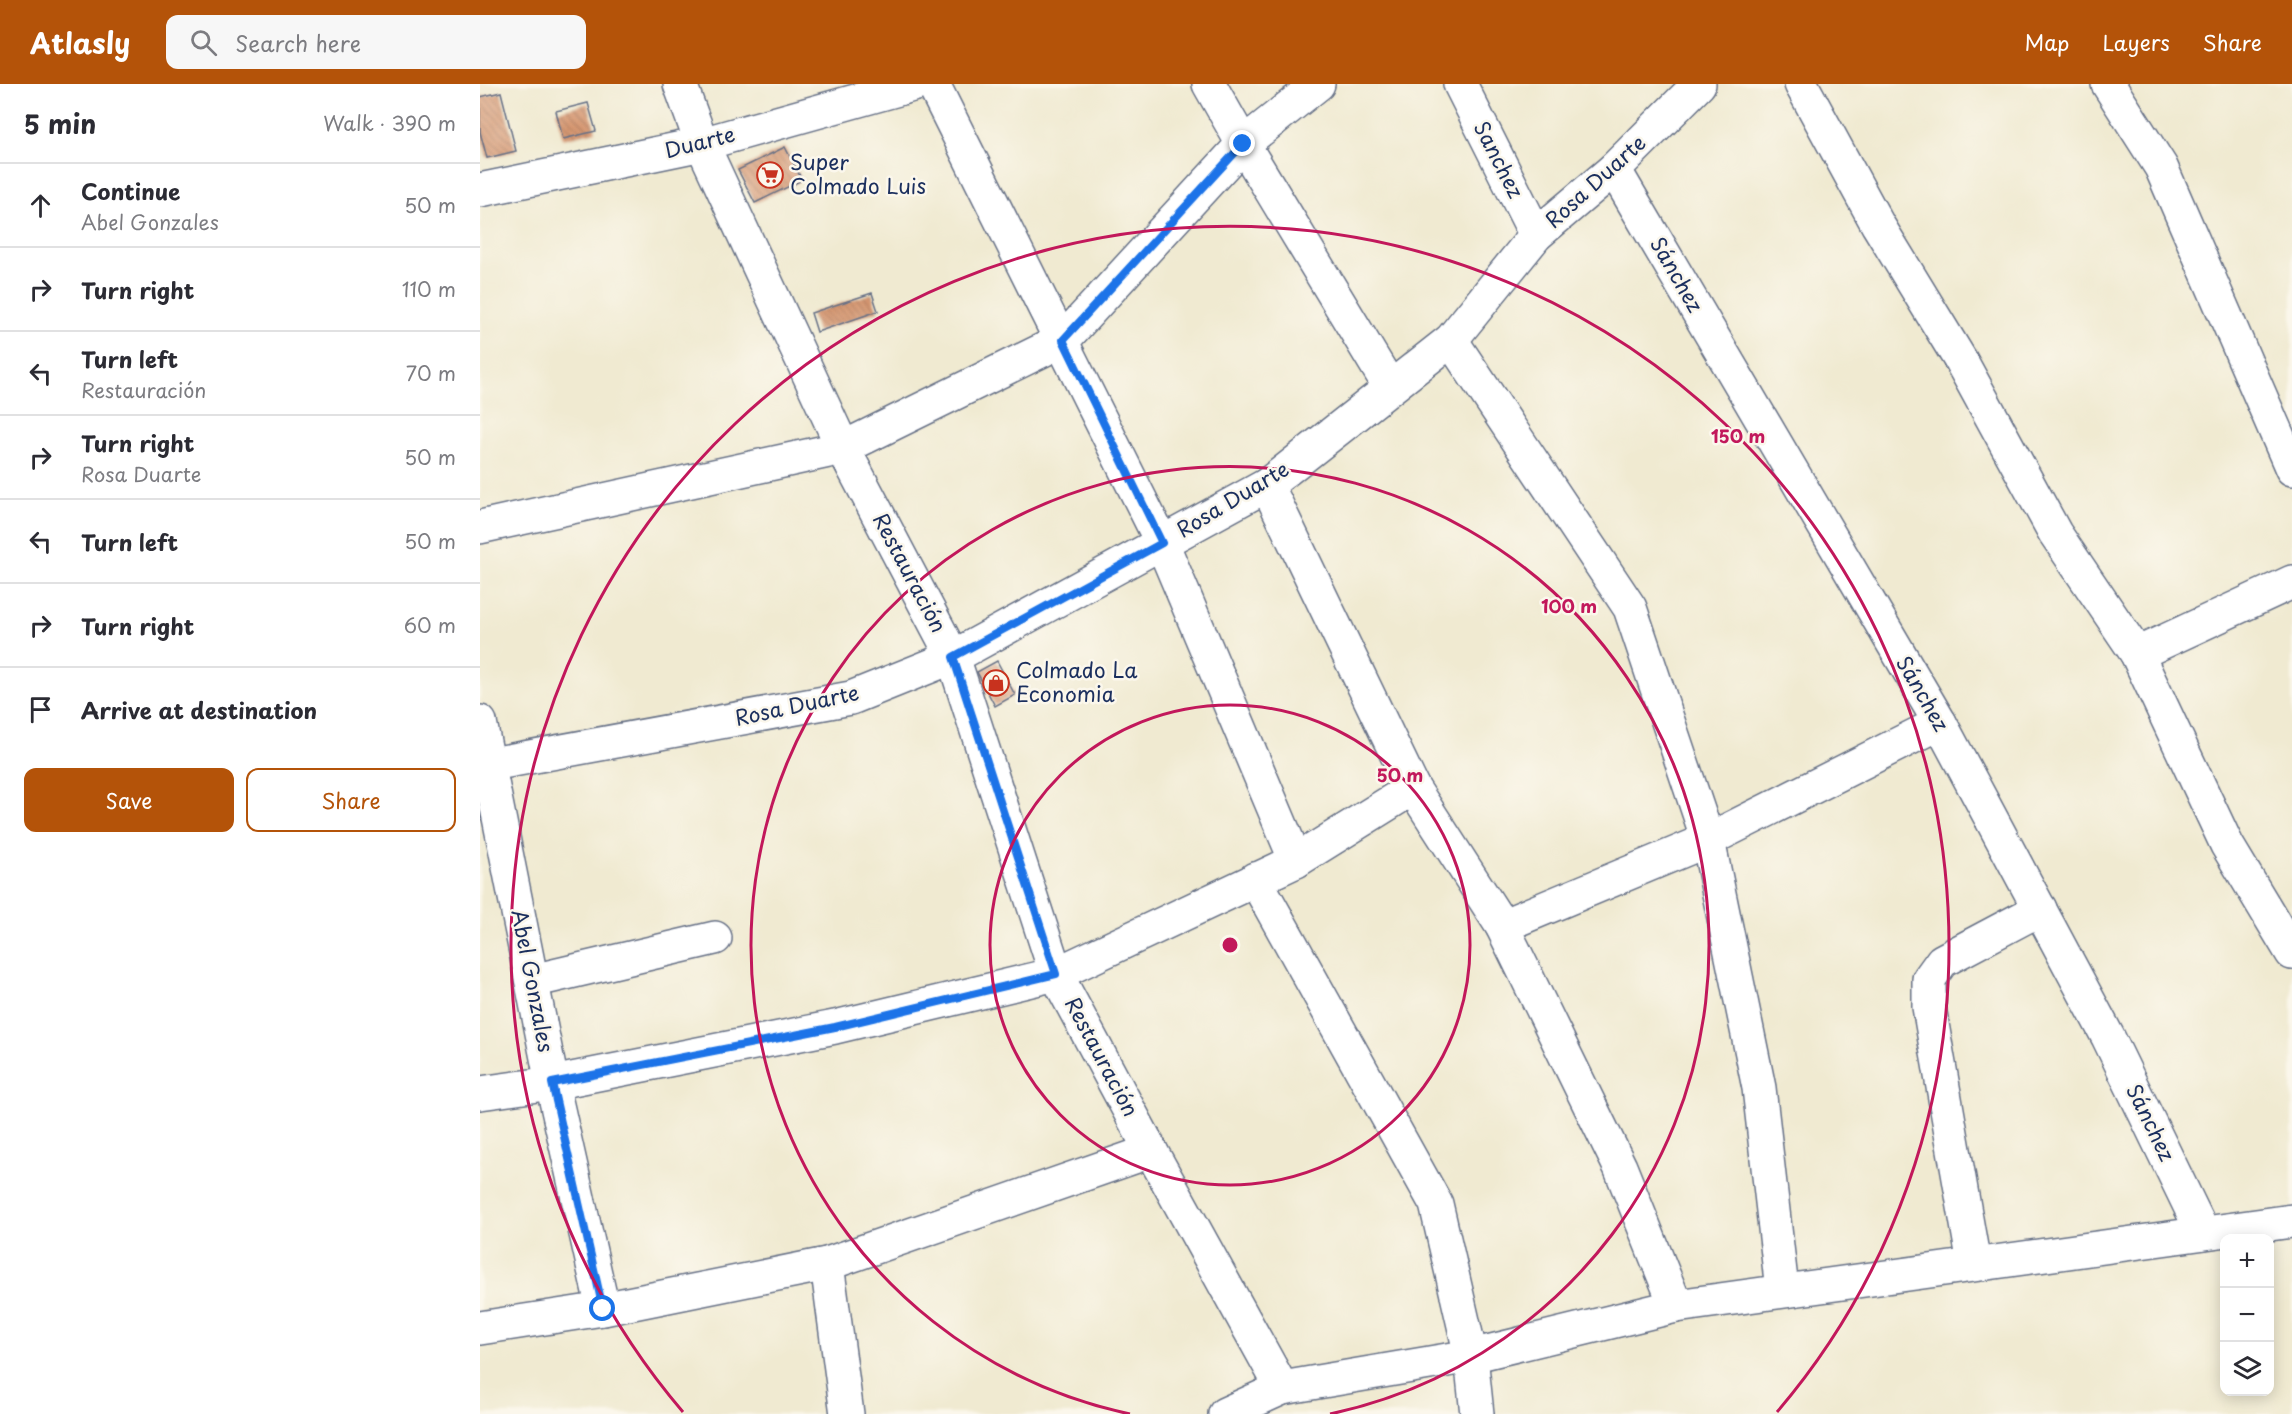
<!DOCTYPE html>
<meta charset="utf-8">
<style>
:root{--surface:#fff;--page:#f7f7f7;--text:#2b2b33;--muted:#7c7c81;--line:#e1e1e2;--accent:#b45309}
body{margin:0;font-family:"Playpen Sans",sans-serif;background:var(--page);color:var(--text)}
.controls{position:absolute;right:18px;bottom:18px;display:grid;overflow:hidden;border-radius:12px;box-shadow:0 3px 15px #0003}
.controls button{width:54px;height:54px;display:grid;place-items:center;padding:0;border:0;border-bottom:2px solid var(--line);background:var(--surface);color:var(--text);font:30px sans-serif}
.stop{position:absolute;width:18px;height:18px;margin:-14px;border:4px solid #1a73e8;border-radius:50%;background:#fff}
.stop.end{background:#1a73e8;border-color:#fff;box-shadow:0 2px 6px #0008}
.list{margin:0;padding:0;list-style:none}
h2{display:flex;justify-content:space-between;align-items:center;height:78px;margin:0;padding:0 24px;font-size:26px}
h2 small{font-size:20px;font-weight:400;color:var(--muted)}
.list li{display:grid;grid-template-columns:39px 1fr auto;gap:18px;align-items:center;box-sizing:border-box;height:84px;padding:0 24px;border-top:2px solid var(--line)}
.list b{display:block;font-size:22px;white-space:nowrap}
.list p{margin:0;font-size:20px;white-space:nowrap;color:var(--muted)}
.list em{font-size:20px;font-style:normal;color:var(--muted)}
.actions{display:flex;gap:12px;padding:18px 24px}
.actions a{flex:1;padding:14px 0;border:2px solid var(--accent);border-radius:12px;text-align:center;font-size:21px;color:var(--accent)}
.actions .main{background:var(--accent);color:#fff}
.icon{flex:none;width:33px;height:33px;fill:none;stroke:currentColor;stroke-width:2;stroke-linecap:round;stroke-linejoin:round}
.map{position:relative;flex:none;width:1812px;height:1330px;overflow:hidden}
header{display:flex;align-items:center;gap:36px;box-sizing:border-box;height:84px;padding:0 30px;background:var(--accent);color:#fff}
header strong{font-size:28px}
nav{display:flex;gap:33px;margin-inline-start:auto;font-size:21px}
.search{width:420px;height:54px;background:var(--page);display:flex;align-items:center;gap:15px;box-sizing:border-box;padding:0 21px;border-radius:12px;color:var(--muted);font-size:22px}
main{display:flex}
aside{flex:1;background:var(--surface)}
.map>svg:first-child{display:block}
</style>
<header>
<strong>Atlasly</strong>
<div class="search"><svg class="icon" aria-label="search" viewBox="0 0 24 24"><circle cx="10" cy="10" r="6"/><path d="M15 15l6 6"/></svg>Search here</div>
<nav><a>Map</a><a>Layers</a><a>Share</a></nav>
</header>
<main>
<aside>
<h2>5 min<small>Walk · 390 m</small></h2>
<ul class="list">
<li><svg class="icon" aria-label="ahead" viewBox="0 0 24 24"><path d="M12 20V5M6 11l6-6 6 6"/></svg><div><b>Continue</b><p>Abel Gonzales</p></div><em>50 m</em></li>
<li><svg class="icon" aria-label="right" viewBox="0 0 24 24"><path d="M7 20v-9h11M14 6l5 5-5 5"/></svg><div><b>Turn right</b></div><em>110 m</em></li>
<li><svg class="icon" aria-label="left" viewBox="0 0 24 24"><path d="M17 20v-9H6M10 6l-5 5 5 5"/></svg><div><b>Turn left</b><p>Restauración</p></div><em>70 m</em></li>
<li><svg class="icon" aria-label="right" viewBox="0 0 24 24"><path d="M7 20v-9h11M14 6l5 5-5 5"/></svg><div><b>Turn right</b><p>Rosa Duarte</p></div><em>50 m</em></li>
<li><svg class="icon" aria-label="left" viewBox="0 0 24 24"><path d="M17 20v-9H6M10 6l-5 5 5 5"/></svg><div><b>Turn left</b></div><em>50 m</em></li>
<li><svg class="icon" aria-label="right" viewBox="0 0 24 24"><path d="M7 20v-9h11M14 6l5 5-5 5"/></svg><div><b>Turn right</b></div><em>60 m</em></li>
<li><svg class="icon" aria-label="arrive" viewBox="0 0 24 24"><path d="M6 21V4h12l-3 4 3 4H6"/></svg><div><b>Arrive at destination</b></div></li>
</ul>
<div class="actions"><a class="main">Save</a><a>Share</a></div>
</aside>
<div class="map">
<svg width="1812" height="1330" viewBox="0 0 1812 1330">
<defs>
<pattern id="building-back-hatch" width="6" height="6" patternUnits="userSpaceOnUse" patternTransform="scale(1.5)"><rect width="6" height="6" fill="#d69670"/><path d="M-1 5l2 2M0 0l6 6M5-1l2 2" fill="none" stroke="#ad7b5f"/></pattern>
</defs>
<rect width="100%" height="100%" fill="#fbf7ec"/>
<filter id="ink" filterUnits="userSpaceOnUse"><feTurbulence type="fractalNoise" baseFrequency=".0167" numOctaves="2"/><feDisplacementMap in="SourceGraphic" scale="12" xChannelSelector="R" yChannelSelector="G"/><feConvolveMatrix kernelMatrix="1 2 1 2 8 2 1 2 1" color-interpolation-filters="sRGB"/></filter>
<filter id="wash" filterUnits="userSpaceOnUse"><feTurbulence type="fractalNoise" baseFrequency=".008" numOctaves="4" result="noise"/><feDisplacementMap in="SourceGraphic" scale="24" xChannelSelector="R" yChannelSelector="G"/><feGaussianBlur stdDeviation="1.35" result="paint"/><feColorMatrix in="noise" values="0 0 0 0 0 0 0 0 0 0 0 0 0 0 0 0 0 1.4 0 .05"/><feComposite in="paint" operator="in"/></filter>
<g filter="url(#wash)">
<rect width="100%" height="100%" fill="#f0ead1"/>
<g id="blocks">
<g fill="url(#building-back-hatch)">
<path d="M21,8L36,67L7,74L0,48V13Z"/>
<path d="M108,19L116,47L83,55L76,27Z"/>
<path d="M305,63L322,96L275,119L258,86Z"/>
<path d="M392,209L398,227L337,248L331,229Z"/>
<path d="M517,577L535,611L515,622L497,588Z"/>
</g>
</g>
</g>
<g filter="url(#ink)">
<use href="#blocks" fill-opacity="0" stroke="#667086" stroke-width="1.5"/>
<g fill="none" stroke-linecap="round" stroke-linejoin="round">
<g stroke="#667086" stroke-width="36">
<g id="street">
<path d="M200,0L222,60L363,364L473,573L576,890L671,1067L802,1304"/>
<path d="M453,0L682,459L816,777"/>
<path d="M729,0L763,60L910,303"/>
<path d="M980,0L1056,151"/>
<path d="M1321,0L1398,141L1481,277L1575,449L1657,570L1747,761L1812,869"/>
<path d="M1628,0L1681,83L1812,385"/>
<path d="M1134,85L1460,639L1628,953L1723,1149"/>
<path d="M0,106L222,60L436,0"/>
<path d="M971,256L1150,524L1228,756L1279,1004L1302,1206"/>
<path d="M787,401L933,704L1022,842L1140,1083L1196,1222"/>
<path d="M0,443L363,364L583,256L763,60L838,0"/>
<path d="M1657,570L1812,498"/>
<path d="M0,638L72,999L123,1225"/>
<path d="M0,682L371,614L473,573L787,401L971,256L1056,151L1134,85L1219,0"/>
<path d="M775,795L956,1120L991,1272L997,1330"/>
<path d="M1022,842L1228,756L1460,639"/>
<path d="M52,897L235,854"/>
<path d="M0,1009L72,999L355,943L576,890L816,777L933,704"/>
<path d="M347,1180L367,1330"/>
<path d="M1494,1180L1449,923V895L1462,877L1560,825"/>
<path d="M0,1244L123,1225L347,1180L671,1067"/>
<path d="M745,1330L802,1304L991,1272L1196,1222L1812,1137"/>
</g>
</g>
<use href="#street" stroke="#fff" stroke-width="33"/>
</g>
</g>
<g fill="none" stroke-linecap="round" stroke-linejoin="round" filter="url(#ink)">
<path stroke="#1a73e8" stroke-width="8" d="M123,1225L72,999L355,943L576,890L473,573L682,459L583,256L763,60"/>
</g>
<g fill="none" stroke="#c2185b" stroke-width="3">
<circle cx="750" cy="861" r="240"/>
<path d="M650 1330A479 479 0 1 1 850 1330"/>
<path d="M203 1328A719 719 0 1 1 1297 1328"/>
</g>
<defs>
<g id="supermarket-ring" transform="scale(1.35)"><circle r="9.5" fill="#fbf7ec" stroke="#c8321e" stroke-width="1.5"/><path d="M-6-5.5h2.5l.6 2H6L4.5 2H-2.5L-4.4-4H-6ZM-1.5 3.2a1.3 1.3 0 1 0 .1 0ZM3 3.2a1.3 1.3 0 1 0 .1 0Z" fill="#c8321e"/></g>
<g id="shop-ring" transform="scale(1.35)"><circle r="9.5" fill="#fbf7ec" stroke="#c8321e" stroke-width="1.5"/><path d="M-5-2.5h2.3a2.7 3.5 0 0 1 5.4 0H5L5.5 6h-11ZM-1.5-2.5h3a1.5 2.3 0 0 0-3 0Z" fill="#c8321e"/></g>
</defs>
<g fill-rule="evenodd">
<use href="#supermarket-ring" x="290" y="91"/>
<use href="#shop-ring" x="516" y="599"/>
</g>
<g text-anchor="middle" stroke-width="5" stroke-linejoin="round" paint-order="stroke">
<g font-size="21" fill="#1b2f5e" stroke="#fbf7ec">
<text transform="translate(220 59) rotate(-14)" y="7">Duarte</text>
<text transform="translate(1018 76) rotate(63)" y="7">Sanchez</text>
<text transform="translate(1116 98) rotate(-42)" y="7">Rosa Duarte</text>
<text transform="translate(1196 191) rotate(60)" y="7">Sánchez</text>
<text transform="translate(753 416) rotate(-31)" y="7">Rosa Duarte</text>
<text transform="translate(429 489) rotate(62)" y="7">Restauración</text>
<text transform="translate(1442 610) rotate(60)" y="7">Sánchez</text>
<text transform="translate(317 622) rotate(-12)" y="7">Rosa Duarte</text>
<text transform="translate(52 897) rotate(79)" y="7">Abel Gonzales</text>
<text transform="translate(621 973) rotate(62)" y="7">Restauración</text>
<text transform="translate(1670 1039) rotate(64)" y="7">Sánchez</text>
</g>
<g font-size="21" fill="#1b2f5e" stroke="#fbf7ec" text-anchor="start">
<text x="310" y="86">Super<tspan x="310" dy="24">Colmado Luis</tspan></text>
<text x="536" y="594">Colmado La<tspan x="536" dy="24">Economia</tspan></text>
</g>
</g>
<circle cx="750" cy="861" r="9" fill="#c2185b" stroke="#fbf7ec" stroke-width="3"/>
<g font-size="18" text-anchor="middle" font-weight="bold" fill="#c2185b" stroke="#fbf7ec" stroke-width="5" stroke-linejoin="round" paint-order="stroke">
<text x="1258" y="359">150 m</text>
<text x="1089" y="529">100 m</text>
<text x="920" y="698">50 m</text>
</g>
</svg>
<div class="controls">
<button>+</button>
<button>−</button>
<button><svg class="icon" aria-label="layers" viewBox="0 0 24 24"><path d="M12 4l9 5-9 5-9-5zM3 14l9 5 9-5"/></svg></button>
</div>
<div class="stop" style="left:123px;top:1225px"></div>
<div class="stop end" style="left:763px;top:60px"></div>
</div>
</main>
